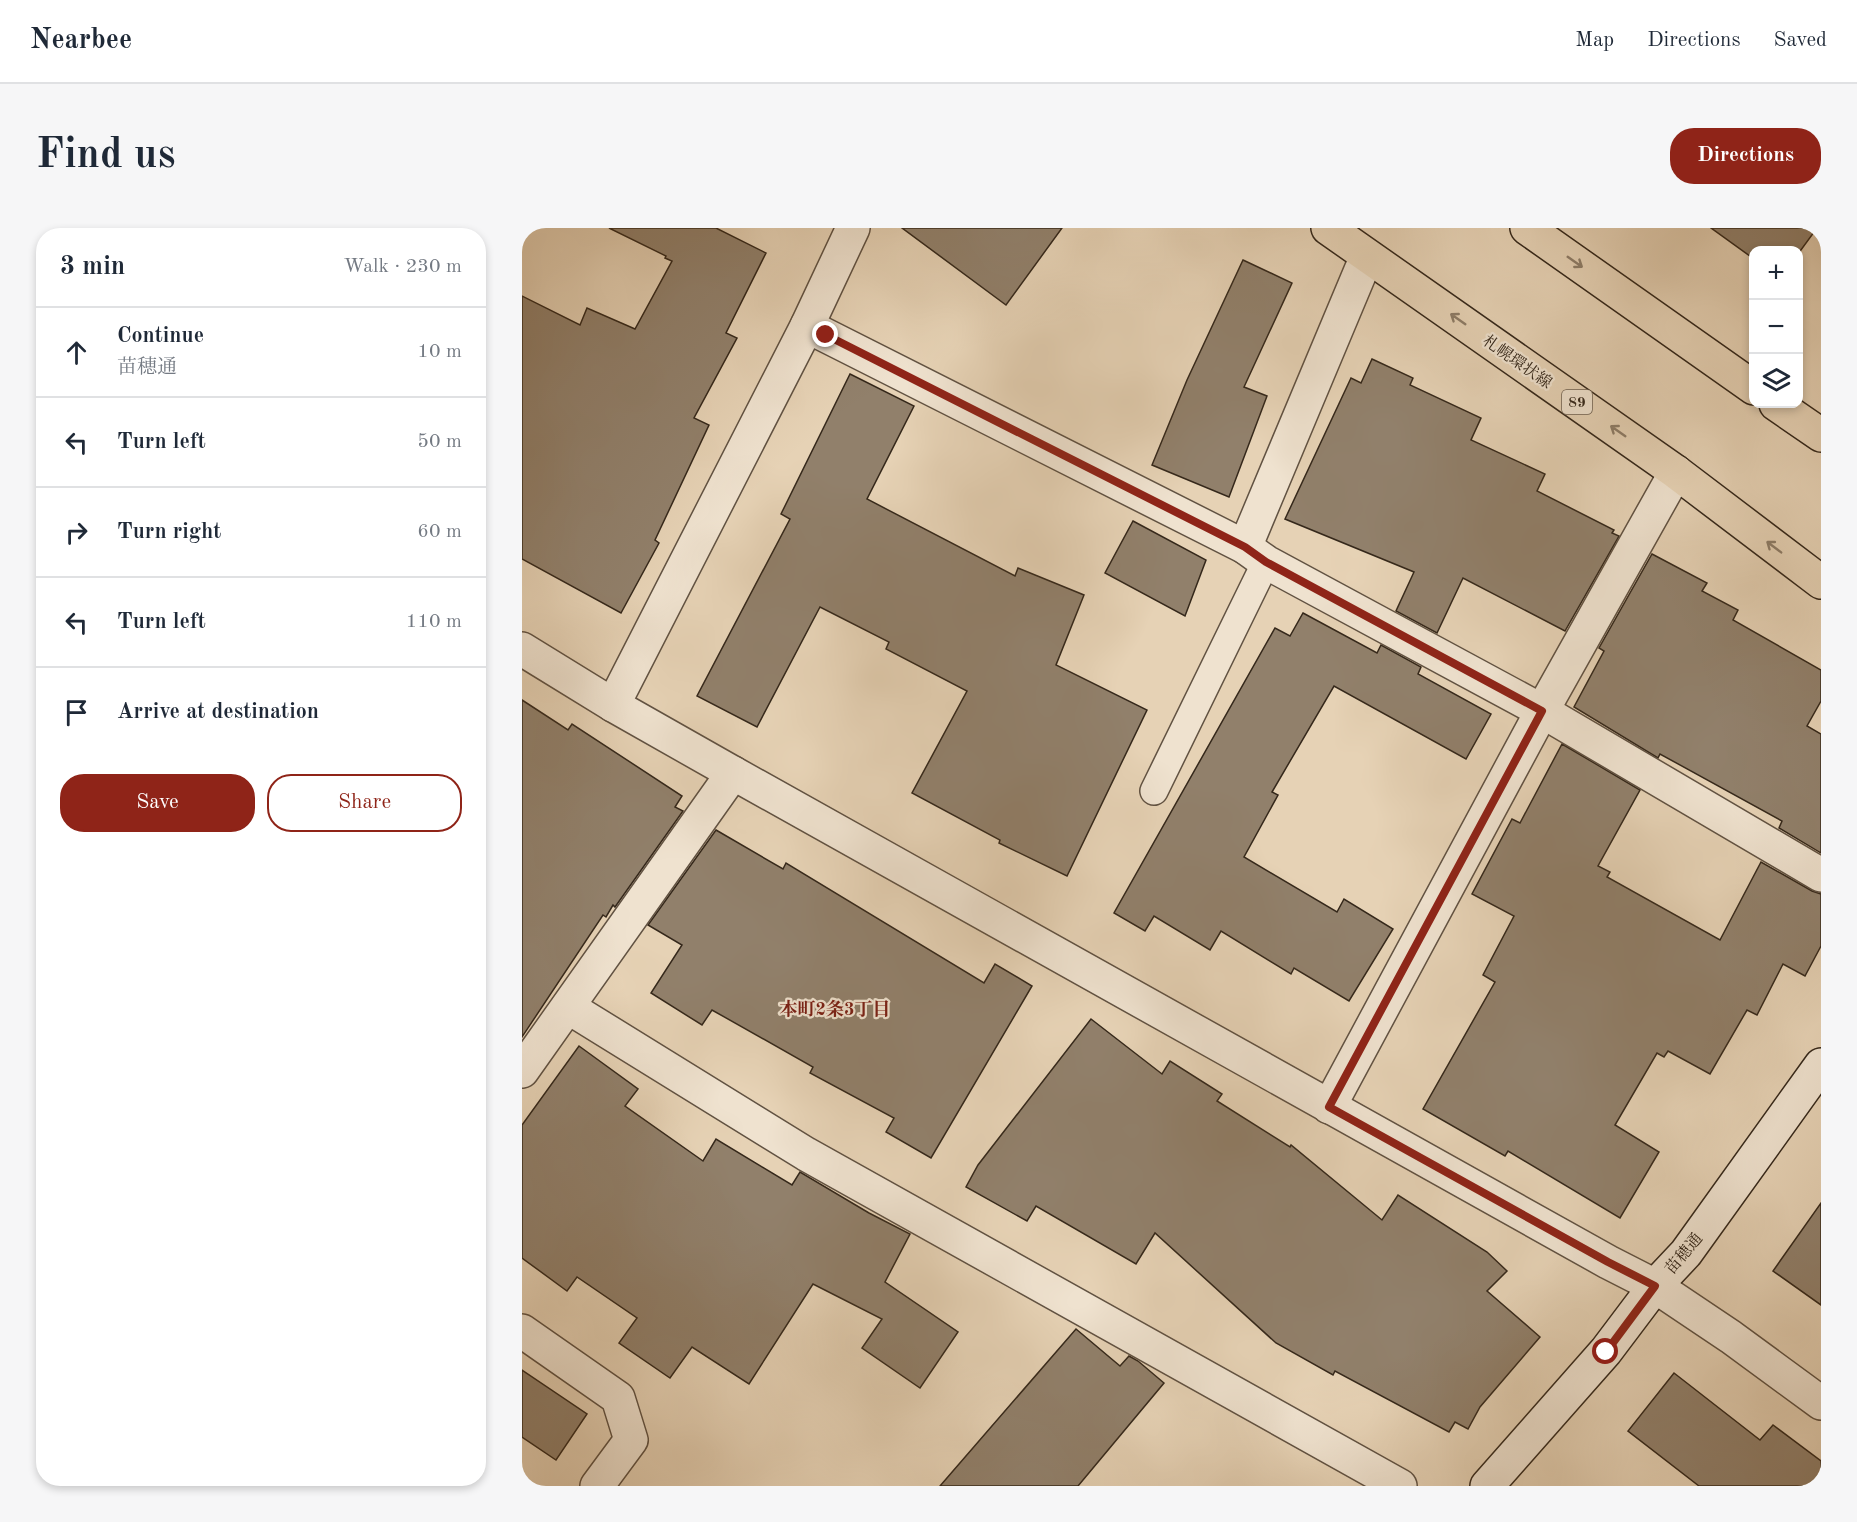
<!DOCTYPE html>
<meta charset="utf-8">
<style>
:root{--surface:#fff;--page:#f6f6f7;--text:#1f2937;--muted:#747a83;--line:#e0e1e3;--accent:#8f2418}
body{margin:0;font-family:"Old Standard TT","Noto Serif JP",serif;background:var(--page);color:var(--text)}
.controls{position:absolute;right:18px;top:18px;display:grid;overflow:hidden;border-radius:12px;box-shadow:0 3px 9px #0003}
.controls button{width:54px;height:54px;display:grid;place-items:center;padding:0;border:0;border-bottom:2px solid var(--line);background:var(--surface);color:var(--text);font:30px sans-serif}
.stop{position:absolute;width:18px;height:18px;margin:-14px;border:4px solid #8f2418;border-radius:50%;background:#fff}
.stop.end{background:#8f2418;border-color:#fff;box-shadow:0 2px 6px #0008}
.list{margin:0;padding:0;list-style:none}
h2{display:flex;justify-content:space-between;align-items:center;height:78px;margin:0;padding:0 24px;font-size:26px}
h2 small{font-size:20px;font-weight:400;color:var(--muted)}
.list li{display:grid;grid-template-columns:39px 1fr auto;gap:18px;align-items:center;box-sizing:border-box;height:90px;padding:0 24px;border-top:2px solid var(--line)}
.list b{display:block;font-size:22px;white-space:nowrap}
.list p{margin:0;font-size:20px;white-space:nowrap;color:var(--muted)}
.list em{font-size:20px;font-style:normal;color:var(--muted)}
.actions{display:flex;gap:12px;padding:18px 24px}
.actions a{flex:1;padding:14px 0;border:2px solid var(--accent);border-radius:24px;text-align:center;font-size:21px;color:var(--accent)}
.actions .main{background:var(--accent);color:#fff}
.icon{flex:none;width:33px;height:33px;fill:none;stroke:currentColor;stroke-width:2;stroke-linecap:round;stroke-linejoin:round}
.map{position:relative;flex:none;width:1299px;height:1258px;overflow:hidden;border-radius:24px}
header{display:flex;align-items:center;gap:36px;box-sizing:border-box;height:84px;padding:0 30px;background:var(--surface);border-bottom:2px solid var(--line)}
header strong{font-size:28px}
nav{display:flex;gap:33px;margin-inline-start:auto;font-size:21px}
.intro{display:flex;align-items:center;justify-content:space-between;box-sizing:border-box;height:144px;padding:0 36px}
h1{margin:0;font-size:42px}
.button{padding:15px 27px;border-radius:24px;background:var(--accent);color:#fff;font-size:21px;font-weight:700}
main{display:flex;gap:36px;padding:0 36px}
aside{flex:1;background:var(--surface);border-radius:24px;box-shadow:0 3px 9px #0003}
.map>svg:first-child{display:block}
</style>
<header>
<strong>Nearbee</strong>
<nav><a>Map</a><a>Directions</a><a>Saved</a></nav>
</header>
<div class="intro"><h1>Find us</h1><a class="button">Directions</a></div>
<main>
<aside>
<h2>3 min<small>Walk · 230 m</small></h2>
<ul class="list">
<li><svg class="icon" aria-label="ahead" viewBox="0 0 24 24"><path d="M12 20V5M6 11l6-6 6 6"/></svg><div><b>Continue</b><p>苗穂通</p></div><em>10 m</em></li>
<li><svg class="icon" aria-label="left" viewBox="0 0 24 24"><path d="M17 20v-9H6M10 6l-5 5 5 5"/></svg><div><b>Turn left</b></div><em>50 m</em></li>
<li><svg class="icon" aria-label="right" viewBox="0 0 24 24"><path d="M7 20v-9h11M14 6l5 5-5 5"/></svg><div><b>Turn right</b></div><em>60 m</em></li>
<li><svg class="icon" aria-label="left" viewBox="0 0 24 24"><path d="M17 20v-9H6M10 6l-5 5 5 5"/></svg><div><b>Turn left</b></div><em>110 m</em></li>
<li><svg class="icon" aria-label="arrive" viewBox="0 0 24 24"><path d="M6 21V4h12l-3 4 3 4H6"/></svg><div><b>Arrive at destination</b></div></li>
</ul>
<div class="actions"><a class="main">Save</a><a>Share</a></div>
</aside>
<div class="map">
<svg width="1299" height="1258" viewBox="0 0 1299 1258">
<rect width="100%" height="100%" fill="#e6d2b5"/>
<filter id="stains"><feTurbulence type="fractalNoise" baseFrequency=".00333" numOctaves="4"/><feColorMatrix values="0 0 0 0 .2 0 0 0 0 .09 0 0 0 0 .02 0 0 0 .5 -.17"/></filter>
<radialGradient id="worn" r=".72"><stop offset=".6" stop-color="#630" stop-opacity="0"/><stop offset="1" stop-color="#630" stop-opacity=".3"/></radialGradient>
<g fill="#91806b" stroke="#35281b" stroke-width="1.5">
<path d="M87,0H194L244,25L204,105L215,110L172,190L187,197L133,312L137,315L99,385L0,331V68L58,97L65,80L113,101L150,33L143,30L144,28Z"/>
<path d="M380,0H540L484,77Z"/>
<path d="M1189,0H1295L1276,26V22H1232V31Z"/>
<path d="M721,32L770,55L722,159L745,168L707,269L630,237L665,152Z"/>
<path d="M850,131L891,150L888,157L959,190L949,212L1023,246L1015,263L1092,302L1090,305L1097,308L1043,403L941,350L915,405L874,383L892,344L763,291L829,150L839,155Z"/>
<path d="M328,146L392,178L345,271L493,348L496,340L562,367L534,437L625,482L545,648L477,615L478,612L390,565L445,463L364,421L367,414L298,379L235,499L175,468L268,291L259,286Z"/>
<path d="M611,293L684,332L663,388L583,345Z"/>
<path d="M1130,326L1185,355L1180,363L1216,382L1211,392L1299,442V473L1285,498L1299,506V625L1257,600L1260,593L1138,526L1136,530L1052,479L1082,423L1077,420Z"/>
<path d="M781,385L855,425L859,417L899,439L896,446L969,486L944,531L812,458L750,564L756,567L722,629L815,684L822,671L871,701L827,773L772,740L769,746L699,703L688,722L632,688L623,703L592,685L753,400L768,408Z"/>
<path d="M0,472L46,502L50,496L160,568L153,579L161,583L93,679L91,677L84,689L81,687L0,809Z"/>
<path d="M1040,516L1118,562L1076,638L1088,644L1085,649L1198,712L1239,634L1290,663L1299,666V718L1283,748L1261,736L1235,787L1225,782L1188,846L1146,823L1142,829L1135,825L1093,897L1137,924L1098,990L986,923L983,928L901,881L973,754L961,747L992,688L950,666L990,591L998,595Z"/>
<path d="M194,602L261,641L264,635L462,755L473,736L510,758L409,930L364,904L372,890L288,845L291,839L190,782L180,797L129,765L160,717L126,697Z"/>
<path d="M569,791L640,846L648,833L700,866L695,873L768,919L769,917L860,992L876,967L965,1024L985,1043L965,1063L1018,1109L958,1179L946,1201L933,1194L927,1204L813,1143L811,1147L754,1115L633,1005L614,1036L514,978L505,993L444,959L456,937Z"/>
<path d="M57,818L116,861L103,878L181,933L194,911L270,957L278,944L347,985L388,1006L363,1054L436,1104L398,1160L340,1120L360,1091L291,1056L227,1156L170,1119L148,1150L97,1115L115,1090L55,1049L45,1063L0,1030V897Z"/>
<path d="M1299,975V1077L1251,1043Z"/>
<path d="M554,1101L598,1138L607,1128L616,1133L642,1155L556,1258H418Z"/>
<path d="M0,1142L65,1186L34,1232L0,1209Z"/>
<path d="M1152,1145L1238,1212L1251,1197L1299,1233V1258H1177L1106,1203Z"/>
</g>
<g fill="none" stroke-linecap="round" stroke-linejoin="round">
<g stroke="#615242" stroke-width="30">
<path id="lane" d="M632,563L744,334"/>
</g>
<g stroke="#615242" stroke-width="36">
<g id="street">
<path d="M285,98L723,319L744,334L1020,483L1299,647"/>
<path d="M723,319L845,28"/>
<path d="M0,421L91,477L211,545L1086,1034L1133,1058L1209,1109L1299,1175"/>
<path d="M91,477L285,98L331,0"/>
<path d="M46,779L284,926L878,1258"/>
<path d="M0,843L211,545"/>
<path d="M807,879L1020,483L1154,244"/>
<path d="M0,1103L96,1170L109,1212L75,1258"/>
</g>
</g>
<g stroke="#35281b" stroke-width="36">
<path id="secondary" d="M965,1258L1084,1123L1133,1058L1164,1025L1299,837"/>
</g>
<g stroke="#35281b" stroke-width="36">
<g id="primary">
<path d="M806,0L1154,244L1299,354"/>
<path d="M1005,0L1232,160"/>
<path d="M1254,176L1299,207"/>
</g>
</g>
<use href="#lane" stroke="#efe2cf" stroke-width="27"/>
<use href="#street" stroke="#efe2cf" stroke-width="33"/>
<use href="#secondary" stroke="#efe2cf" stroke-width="33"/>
<use href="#primary" stroke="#e6d2b5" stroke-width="33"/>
</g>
<defs><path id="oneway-shaft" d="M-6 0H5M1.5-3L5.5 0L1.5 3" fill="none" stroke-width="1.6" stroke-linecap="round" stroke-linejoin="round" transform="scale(1.5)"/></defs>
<g stroke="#8e7d68">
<use href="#oneway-shaft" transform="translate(1053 34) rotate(35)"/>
<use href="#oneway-shaft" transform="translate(936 91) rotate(-145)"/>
<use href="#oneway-shaft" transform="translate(1096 203) rotate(-145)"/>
<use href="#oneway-shaft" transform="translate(1252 319) rotate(-143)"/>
</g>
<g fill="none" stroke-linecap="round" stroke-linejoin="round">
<path stroke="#8f2418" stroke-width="8" d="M304,107L723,319L744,334L1020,483L807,879L1086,1034L1133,1058L1084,1124"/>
</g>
<g text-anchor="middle" stroke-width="4.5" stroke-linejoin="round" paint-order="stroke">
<rect fill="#efe2cf" stroke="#6d6051" stroke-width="1.5" x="1040" y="162" width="30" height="24" rx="4.5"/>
<g font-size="15" font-weight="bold" fill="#35281b">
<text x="1055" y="179">89</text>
</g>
<g font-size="16" fill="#35281b" stroke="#efe2cf">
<text transform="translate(996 133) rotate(35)" y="6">札幌環状線</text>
<text transform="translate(1161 1025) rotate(-50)" y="6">苗穂通</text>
</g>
<g font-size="18" font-weight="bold" fill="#7a1f14" stroke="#efe2cf">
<text x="313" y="787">本町2条3丁目</text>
</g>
</g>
<rect width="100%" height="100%" filter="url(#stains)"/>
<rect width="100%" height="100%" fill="url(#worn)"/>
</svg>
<div class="controls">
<button>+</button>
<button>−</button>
<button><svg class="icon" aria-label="layers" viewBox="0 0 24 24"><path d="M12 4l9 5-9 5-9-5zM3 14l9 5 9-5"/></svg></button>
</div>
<div class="stop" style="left:1084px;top:1124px"></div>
<div class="stop end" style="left:304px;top:107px"></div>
</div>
</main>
